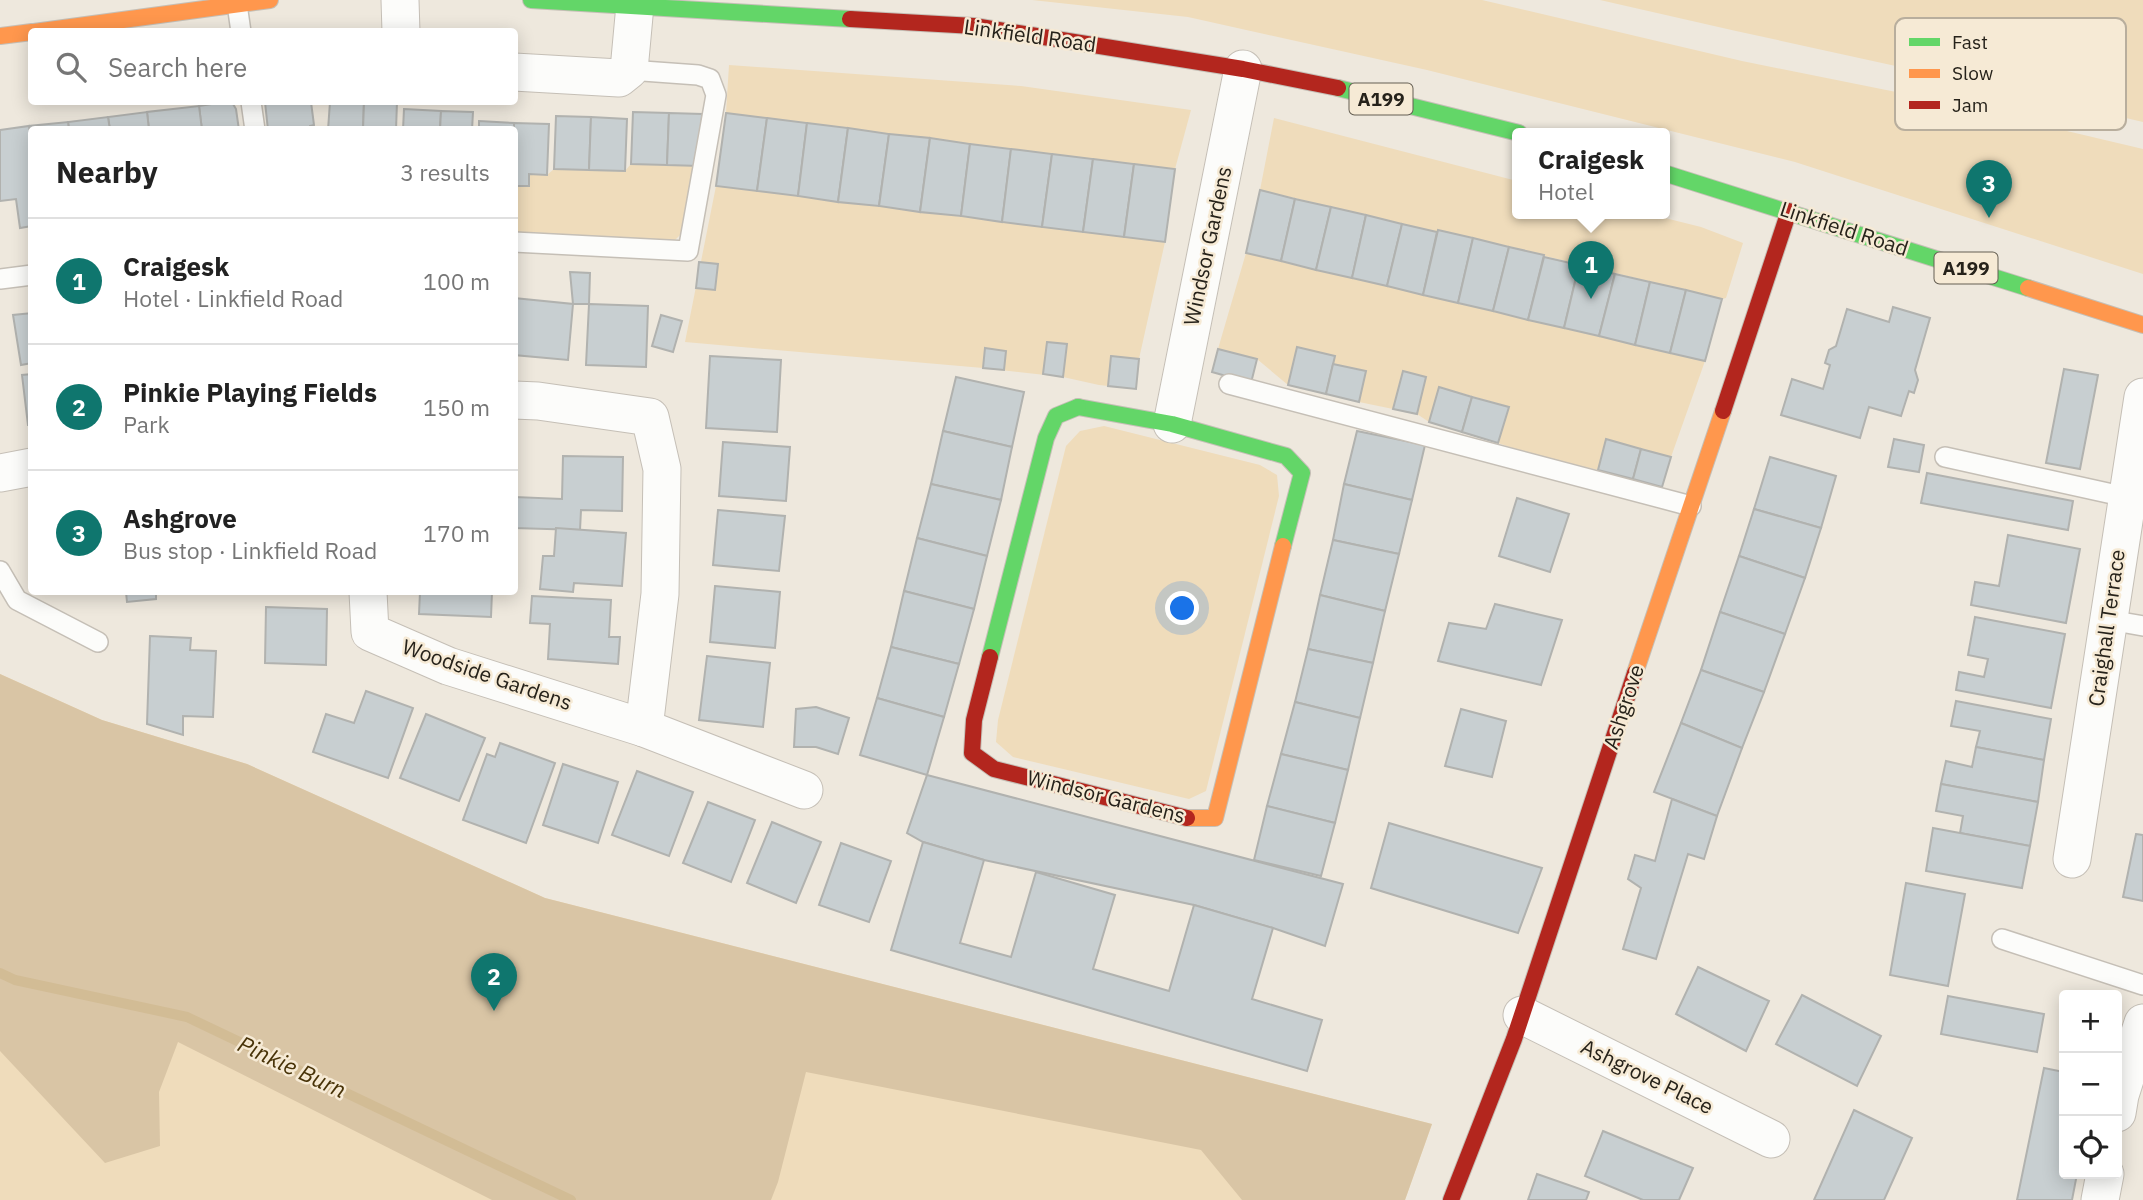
<!DOCTYPE html>
<meta charset="utf-8">
<style>
:root{--surface:#fff;--page:#f6f6f6;--text:#222;--muted:#767676;--line:#e0e0e0;--accent:#0f766e}
body{margin:0;font-family:"IBM Plex Sans",sans-serif;background:var(--page);color:var(--text)}
.controls{position:absolute;right:21px;bottom:21px;display:grid;overflow:hidden;border-radius:7px;box-shadow:0 4px 18px #0003}
.controls button{width:63px;height:63px;display:grid;place-items:center;padding:0;border:0;border-bottom:2px solid var(--line);background:var(--surface);color:var(--text);font:35px sans-serif}
.you{position:absolute;left:1183px;top:609px;width:24px;height:24px;margin:-18px;border:5px solid #fff;border-radius:50%;background:#1a73e8;box-shadow:0 0 0 10px #1a73e833}
.badge{display:grid;place-items:center;width:46px;height:46px;border-radius:50%;background:var(--accent);color:#fff;font-size:23px;font-weight:700}
.pin{position:absolute;translate:-50% -58px;filter:drop-shadow(0 2px 4px #0008)}
.pin::after{content:'';position:absolute;top:37px;width:24px;height:21px;background:inherit;clip-path:polygon(0 0,100% 0,50% 100%)}
.popup{position:absolute;left:1512px;top:128px;width:158px;height:91px;box-sizing:border-box;display:grid;place-content:center;border-radius:7px;background:var(--surface);filter:drop-shadow(0 2px 5px #0005);font-size:23px;white-space:nowrap;color:var(--muted)}
.popup b{font-size:26px;color:var(--text)}
.popup::after{content:'';position:absolute;left:50%;top:100%;margin-left:-14px;border:14px solid transparent;border-top-color:var(--surface)}
.list{margin:0;padding:0;list-style:none}
h2{display:flex;justify-content:space-between;align-items:center;height:91px;margin:0;padding:0 28px;font-size:30px}
h2 small{font-size:23px;font-weight:400;color:var(--muted)}
.list li{display:grid;grid-template-columns:46px 1fr auto;gap:21px;align-items:center;box-sizing:border-box;height:126px;padding:0 28px;border-top:2px solid var(--line)}
.list b{display:block;font-size:26px;white-space:nowrap}
.list p{margin:0;font-size:23px;white-space:nowrap;color:var(--muted)}
.list em{font-size:23px;font-style:normal;color:var(--muted)}
.icon{flex:none;width:38px;height:38px;fill:none;stroke:currentColor;stroke-width:2;stroke-linecap:round;stroke-linejoin:round}
.map{position:relative;flex:none;width:2143px;height:1200px;overflow:hidden}
.search{position:absolute;background:var(--surface);box-shadow:0 4px 18px #0003;left:28px;top:28px;width:490px;height:77px;display:flex;align-items:center;gap:18px;box-sizing:border-box;padding:0 24px;border-radius:7px;color:var(--muted);font-size:26px}
.panel{position:absolute;background:var(--surface);box-shadow:0 4px 18px #0003;left:28px;top:126px;width:490px;height:469px;border-radius:7px}
.map>svg:first-child{display:block}
</style>
<div class="map">
<svg width="2143" height="1200" viewBox="0 0 2143 1200">
<rect width="100%" height="100%" fill="#eee8dd"/>
<g fill="#efdcbb">
<path d="M1032,0H1482L1742,61L1931,99L2143,149V274L1795,162L1427,70L1188,17Z"/>
<path d="M1600,0H2143V122C1962,79 1780,42 1600,0Z"/>
<path d="M729,65L1021,86L1191,110L1175,169L731,114L726,113Z"/>
<path d="M1274,118L1517,181L1518,213H1645L1701,227L1743,243L1726,298L1722,299L1438,230L1437,232L1260,190Z"/>
<path d="M631,164L700,166L681,234L669,246L515,238V173L547,175L554,169L625,171Z"/>
<path d="M716,186L1165,242L1139,359L1136,389L1099,385L1063,377L983,368L685,342Z"/>
<path d="M1246,253L1705,361L1671,457L1598,470L1530,454L1498,443L1507,406L1440,387L1429,422L1417,414L1426,377L1403,371L1393,409L1359,402L1366,372L1333,364L1335,356L1297,347L1288,385L1257,359L1218,349Z"/>
<path d="M1104,426L1260,465L1277,475L1279,496L1206,791L1189,799L1013,757L996,742L998,720L1066,446L1080,431Z"/>
<path d="M0,674L102,720L247,764L545,898L1432,1124L1405,1200H0Z"/>
</g>
<path fill="#d9c5a5" d="M0,674L102,720L247,764L545,898L1432,1124L1405,1200H1242L1201,1150L806,1072L778,1182L771,1200H492L178,1042L159,1092L160,1146L105,1163L0,1051Z"/>
<g fill="none" stroke-linecap="round" stroke-linejoin="round">
<path stroke="#d2bc95" stroke-width="10" d="M0,973L15,980L187,1017L571,1200"/>
</g>
<g fill="#c8cfd1" stroke="#b1b2af" stroke-width="2">
<path d="M224,102L233,104L236,109L239,130H202L199,106Z"/>
<path d="M265,102H311L314,125L310,126V130H268Z"/>
<path d="M330,102H364L363,130H328Z"/>
<path d="M364,102H397L396,130H363Z"/>
<path d="M199,106L202,130H149L147,112Z"/>
<path d="M404,109L441,111L440,130H403Z"/>
<path d="M441,111L473,112L472,130H440Z"/>
<path d="M147,112L149,130H110L108,117Z"/>
<path d="M633,112L669,113L667,165L631,164Z"/>
<path d="M669,113L702,114L700,166L667,165Z"/>
<path d="M726,113L767,118L757,191L716,186Z"/>
<path d="M556,116L591,117L589,170L554,169Z"/>
<path d="M108,117L110,130H69L68,122Z"/>
<path d="M591,117L627,119L625,171L589,170Z"/>
<path d="M767,118L807,123L798,196L757,191Z"/>
<path d="M479,121L514,123V130H479Z"/>
<path d="M68,122L69,130H32V147L29,126Z"/>
<path d="M514,123L549,124L547,175L529,174V186H514Z"/>
<path d="M807,123L848,128L838,202L798,196Z"/>
<path d="M29,126L32,147V226L20,228L16,199L0,201V130Z"/>
<path d="M848,128L889,134L879,206L838,202Z"/>
<path d="M889,134L930,138L920,212L879,206Z"/>
<path d="M930,138L970,144L961,216L920,212Z"/>
<path d="M970,144L1011,149L1002,222L961,216Z"/>
<path d="M1011,149L1052,154L1042,227L1002,222Z"/>
<path d="M1052,154L1093,159L1083,232L1042,227Z"/>
<path d="M1093,159L1134,164L1124,237L1083,232Z"/>
<path d="M1134,164L1175,169L1165,242L1124,237Z"/>
<path d="M1260,190L1295,199L1281,261L1246,253Z"/>
<path d="M1295,199L1331,207L1316,270L1281,261Z"/>
<path d="M1331,207L1366,215L1352,278L1316,270Z"/>
<path d="M1366,215L1402,224L1387,286L1352,278Z"/>
<path d="M1402,224L1437,232L1423,295L1387,286Z"/>
<path d="M1438,230L1473,238L1458,303L1423,295Z"/>
<path d="M1473,238L1509,247L1493,311L1458,303Z"/>
<path d="M1509,247L1544,255L1528,320L1493,311Z"/>
<path d="M1544,257L1579,265L1564,328L1528,320Z"/>
<path d="M699,262L718,264L715,290L696,288Z"/>
<path d="M1579,265L1615,274L1599,336L1564,328Z"/>
<path d="M570,272L590,273L589,304H573Z"/>
<path d="M1615,274L1650,282L1635,345L1599,336Z"/>
<path d="M1650,282L1686,290L1670,353L1635,345Z"/>
<path d="M1686,290L1722,299L1705,361L1670,353Z"/>
<path d="M514,298L573,304L568,360L514,355Z"/>
<path d="M589,304L648,306L646,367L586,365Z"/>
<path d="M1893,307L1930,318L1915,370L1918,380L1914,393L1909,391L1901,416L1869,407L1860,438L1781,415L1792,379L1823,389L1830,365L1825,363L1829,350L1836,346L1847,309L1889,322Z"/>
<path d="M32,313V363L21,365L13,315Z"/>
<path d="M661,315L682,321L673,352L652,346Z"/>
<path d="M1047,342L1067,344L1063,377L1043,374Z"/>
<path d="M1297,347L1335,356L1326,394L1288,385Z"/>
<path d="M985,348L1006,351L1004,370L983,368Z"/>
<path d="M1218,349L1257,359L1251,383L1212,372Z"/>
<path d="M710,356L781,360L777,432L706,428Z"/>
<path d="M1111,356L1139,359L1136,389L1108,386Z"/>
<path d="M1333,364L1366,371L1359,402L1326,394Z"/>
<path d="M2064,369L2098,375L2080,469L2046,463Z"/>
<path d="M1403,371L1426,377L1417,414L1393,409Z"/>
<path d="M32,374V425H28L22,375Z"/>
<path d="M956,377L1024,392L1012,447L943,431Z"/>
<path d="M1439,387L1472,397L1462,432L1429,422Z"/>
<path d="M1472,397L1509,407L1498,443L1462,432Z"/>
<path d="M943,431L1012,447L1001,500L931,484Z"/>
<path d="M1357,431L1425,445L1412,500L1344,484Z"/>
<path d="M1606,439L1641,449L1633,479L1598,470Z"/>
<path d="M1894,439L1924,445L1919,472L1888,467Z"/>
<path d="M723,442L790,447L786,501L719,496Z"/>
<path d="M1641,449L1671,457L1662,487L1633,479Z"/>
<path d="M563,456L623,457L622,511L581,510L580,530L514,528L515,497L562,499Z"/>
<path d="M1770,457L1836,476L1821,528L1754,509Z"/>
<path d="M1927,473L2073,501L2068,530L1921,503Z"/>
<path d="M931,484L1001,500L987,556L917,538Z"/>
<path d="M1344,484L1412,500L1399,554L1333,540Z"/>
<path d="M1517,498L1569,514L1550,572L1499,556Z"/>
<path d="M1754,509L1821,528L1805,578L1739,556Z"/>
<path d="M718,510L785,516L779,571L713,565Z"/>
<path d="M556,528L626,533L622,586L574,583L573,592L540,589L543,556H554Z"/>
<path d="M2008,535L2080,549L2066,623L1971,605L1975,582L1999,586Z"/>
<path d="M917,538L987,556L974,609L904,591Z"/>
<path d="M1333,540L1399,554L1385,611L1320,595Z"/>
<path d="M1739,556L1805,578L1785,634L1720,612Z"/>
<path d="M715,586L780,592L775,648L710,642Z"/>
<path d="M904,591L974,609L959,664L891,647Z"/>
<path d="M126,592H156V599L127,602Z"/>
<path d="M420,592H492L491,617L419,614Z"/>
<path d="M1320,595L1385,611L1373,663L1308,649Z"/>
<path d="M532,596L611,600L609,637H620L618,664L548,659L550,624L530,623Z"/>
<path d="M1495,604L1562,620L1541,685L1438,661L1449,623L1486,629Z"/>
<path d="M266,607L327,609L326,665L265,663Z"/>
<path d="M1720,612L1785,634L1764,692L1701,670Z"/>
<path d="M1975,617L2065,634L2051,708L1956,690L1959,672L1984,677L1988,659L1968,655Z"/>
<path d="M150,636L191,638L190,650L216,651L213,717L183,716V735L147,724Z"/>
<path d="M891,647L959,664L944,717L877,698Z"/>
<path d="M1308,649L1373,663L1360,718L1295,702Z"/>
<path d="M707,656L770,663L763,727L699,720Z"/>
<path d="M1701,670L1764,692L1742,748L1681,723Z"/>
<path d="M366,691L413,708L388,778L313,752L326,714L354,723Z"/>
<path d="M877,698L944,717L927,775L860,755Z"/>
<path d="M1956,701L2051,719L2044,760L1976,747L1980,731L1951,726Z"/>
<path d="M1295,702L1360,718L1348,770L1281,754Z"/>
<path d="M816,707L849,718L838,754L816,747H794L796,709Z"/>
<path d="M1461,709L1506,721L1492,777L1445,766Z"/>
<path d="M426,714L485,738L459,801L400,778Z"/>
<path d="M1681,723L1742,748L1717,816L1654,792Z"/>
<path d="M500,743L555,763L526,843L463,820L487,754L495,757Z"/>
<path d="M1976,747L2044,760L2038,802L1941,784L1946,761L1972,767Z"/>
<path d="M1281,754L1348,770L1335,823L1267,806Z"/>
<path d="M563,764L618,782L598,843L543,825Z"/>
<path d="M637,771L693,792L669,856L612,835Z"/>
<path d="M927,775L1343,884L1325,946L1273,928L1194,905L984,860L923,842L907,833Z"/>
<path d="M1941,784L2038,802L2030,846L1960,833L1963,816L1936,811Z"/>
<path d="M1672,799L1717,816L1704,859L1688,854L1656,959L1623,949L1641,888L1628,879L1635,855L1655,861Z"/>
<path d="M708,802L755,820L731,882L683,863Z"/>
<path d="M1267,806L1335,823L1321,876L1254,860Z"/>
<path d="M772,822L821,842L796,903L747,883Z"/>
<path d="M1389,823L1542,868L1518,933L1371,888Z"/>
<path d="M1933,828L2030,846L2022,888L1926,871Z"/>
<path d="M2136,834L2143,835V901L2123,897Z"/>
<path d="M923,842L984,860L960,943L1011,957L1036,872L1115,895L1093,969L1169,991L1194,905L1273,928L1252,999L1322,1020L1307,1071L891,950Z"/>
<path d="M841,843L891,861L869,922L819,905Z"/>
<path d="M1906,883L1965,894L1948,986L1890,975Z"/>
<path d="M1698,967L1769,1001L1746,1051L1676,1014Z"/>
<path d="M1802,995L1881,1036L1857,1086L1776,1044Z"/>
<path d="M1948,996L2044,1014L2037,1052L1941,1034Z"/>
<path d="M2044,1068L2064,1072V1174H2077L2072,1200H2017Z"/>
<path d="M1854,1110L1912,1138L1884,1200H1814Z"/>
<path d="M1603,1131L1693,1168L1679,1200H1643L1585,1176Z"/>
<path d="M1537,1174L1589,1192L1586,1200H1528Z"/>
</g>
<g fill="none" stroke-linecap="round" stroke-linejoin="round">
<g stroke="#c5bfb6" stroke-width="22">
<g id="lane">
<path d="M237,4L241,32"/>
<path d="M251,102L255,130"/>
<path d="M514,242L688,251L716,95L710,79L698,75L629,70"/>
<path d="M0,279L32,275"/>
<path d="M1229,384L1691,506"/>
<path d="M1945,457L2126,497"/>
<path d="M0,571L17,600L98,642"/>
<path d="M2109,620L2143,626"/>
<path d="M2002,939L2143,985"/>
</g>
</g>
<g stroke="#c5bfb6" stroke-width="39">
<g id="street">
<path d="M400,0L401,32"/>
<path d="M514,72L619,78L629,70L635,5"/>
<path d="M514,400L538,401L650,417L662,469L660,594L644,728"/>
<path d="M1172,424L1243,69"/>
<path d="M0,473L32,467"/>
<path d="M368,592L370,632L448,666L644,728L804,790"/>
<path d="M2072,859L2143,397"/>
<path d="M1522,1015L1771,1139"/>
<path d="M2117,1113L2120,1095L2143,1023"/>
<path d="M2100,1200L2105,1174"/>
</g>
</g>
<g stroke="#c5bfb6" stroke-width="18">
<g id="fast">
<path d="M531,0L850,19"/>
<path d="M1338,88L1519,133"/>
<path d="M1664,173L2028,288"/>
<path d="M1078,407L1172,424L1286,456L1302,473L1283,546"/>
<path d="M990,657L1046,438L1056,416L1078,407"/>
</g>
</g>
<g stroke="#c5bfb6" stroke-width="18">
<g id="slow">
<path d="M34,32L270,0"/>
<path d="M0,36L32,32"/>
<path d="M2028,288L2143,325"/>
<path d="M1635,673L1723,411"/>
<path d="M1187,818H1215L1283,546"/>
</g>
</g>
<g stroke="#c5bfb6" stroke-width="18">
<g id="jam">
<path d="M850,19L974,26L1243,69L1338,88"/>
<path d="M1723,411L1789,211"/>
<path d="M990,657L974,720L972,753L994,769L1187,818"/>
<path d="M1451,1200L1514,1039L1635,673"/>
</g>
</g>
<use href="#lane" stroke="#fcfcfa" stroke-width="19"/>
<use href="#street" stroke="#fcfcfa" stroke-width="37"/>
<use href="#fast" stroke="#63d668" stroke-width="16"/>
<use href="#slow" stroke="#ff974d" stroke-width="16"/>
<use href="#jam" stroke="#b3261e" stroke-width="16"/>
</g>
<g text-anchor="middle" stroke-width="5" stroke-linejoin="round" paint-order="stroke">
<g fill="#f6ead5" stroke="#645e52" stroke-width="2">
<rect x="1349.5" y="83.5" width="63" height="31" rx="5"/>
<rect x="1934.5" y="252.5" width="63" height="31" rx="5"/>
</g>
<g font-size="19" font-weight="bold" fill="#26221a">
<text x="1381" y="106">A199</text>
<text x="1966" y="275">A199</text>
</g>
<g font-size="21" fill="#26221a" stroke="#f6ead5">
<text transform="translate(1030 36) rotate(8)" y="7">Linkfield Road</text>
<text transform="translate(1844 229) rotate(18)" y="7">Linkfield Road</text>
<text transform="translate(1208 246) rotate(-78)" y="7">Windsor Gardens</text>
<text transform="translate(2107 628) rotate(-82)" y="7">Craighall Terrace</text>
<text transform="translate(487 675) rotate(19)" y="7">Woodside Gardens</text>
<text transform="translate(1624 707) rotate(-72)" y="7">Ashgrove</text>
<text transform="translate(1106 797) rotate(14)" y="7">Windsor Gardens</text>
<text transform="translate(1647 1077) rotate(26)" y="7">Ashgrove Place</text>
</g>
<g font-size="23" font-style="italic" fill="#483308" stroke="#f6ead5">
<text transform="translate(292 1067) rotate(25)" y="8">Pinkie Burn</text>
</g>
</g>
<rect x="1895" y="18" width="231" height="112" rx="10" fill="#f6ead5" stroke="#b8ae9d" stroke-width="2"/>
<rect x="1909" y="38" width="31" height="8" fill="#63d668"/>
<rect x="1909" y="69" width="31" height="9" fill="#ff974d"/>
<rect x="1909" y="101" width="31" height="8" fill="#b3261e"/>
<g font-size="19" fill="#26221a">
<text x="1952" y="49">Fast</text>
<text x="1952" y="80">Slow</text>
<text x="1952" y="112">Jam</text>
</g>
</svg>
<div class="controls">
<button>+</button>
<button>−</button>
<button><svg class="icon" aria-label="locate" viewBox="0 0 24 24"><circle cx="12" cy="12" r="6"/><path d="M12 2v4M12 18v4M2 12h4M18 12h4"/></svg></button>
</div>
<div class="you"></div>
<div class="pin badge" style="left:1591px;top:299px">1</div>
<div class="popup"><b>Craigesk</b>Hotel</div>
<div class="pin badge" style="left:494px;top:1011px">2</div>
<div class="pin badge" style="left:1989px;top:218px">3</div>
<div class="search"><svg class="icon" aria-label="search" viewBox="0 0 24 24"><circle cx="10" cy="10" r="6"/><path d="M15 15l6 6"/></svg>Search here</div>
<section class="panel">
<h2>Nearby<small>3 results</small></h2>
<ul class="list">
<li><span class="badge">1</span><div><b>Craigesk</b><p>Hotel · Linkfield Road</p></div><em>100 m</em></li>
<li><span class="badge">2</span><div><b>Pinkie Playing Fields</b><p>Park</p></div><em>150 m</em></li>
<li><span class="badge">3</span><div><b>Ashgrove</b><p>Bus stop · Linkfield Road</p></div><em>170 m</em></li>
</ul>
</section>
</div>
